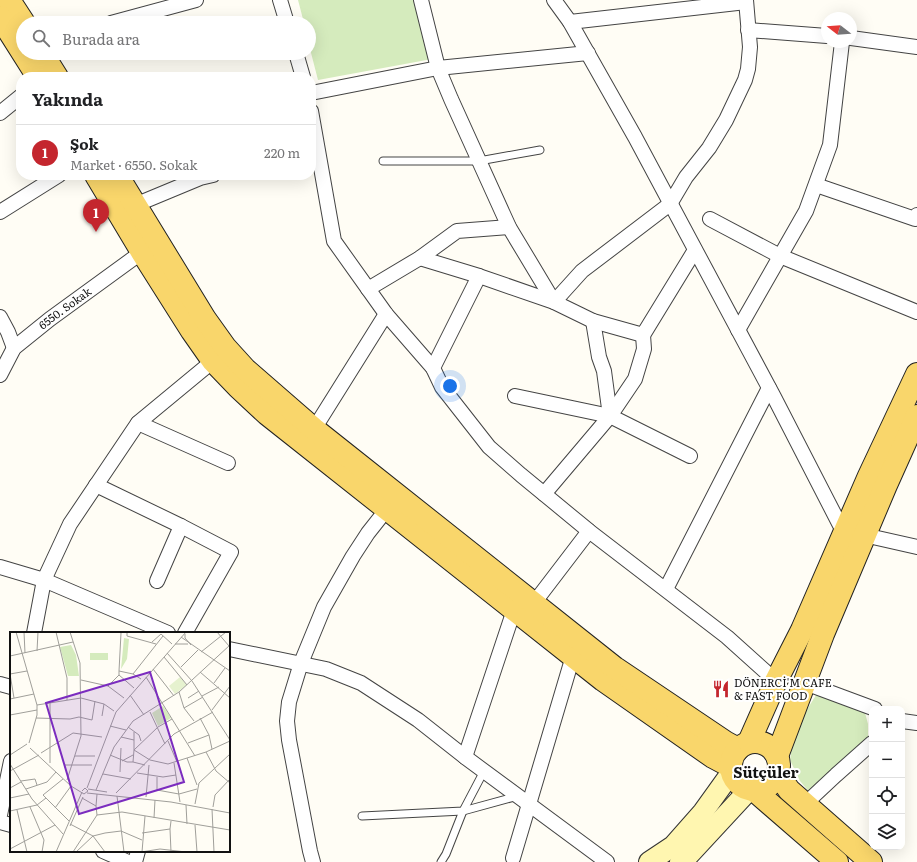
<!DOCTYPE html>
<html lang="tr">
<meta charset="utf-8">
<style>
:root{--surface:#fff;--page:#f2f2f2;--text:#202124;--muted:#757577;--line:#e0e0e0;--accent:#c4262e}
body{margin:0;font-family:Literata,serif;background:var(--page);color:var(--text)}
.controls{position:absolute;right:12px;bottom:12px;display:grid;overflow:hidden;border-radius:8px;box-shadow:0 4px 16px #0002}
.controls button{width:36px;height:36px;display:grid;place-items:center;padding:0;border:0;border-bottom:1px solid var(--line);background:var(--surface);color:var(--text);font:20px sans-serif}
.compass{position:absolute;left:821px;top:12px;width:36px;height:36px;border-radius:50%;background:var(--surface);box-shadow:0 4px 16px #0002;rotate:287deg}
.you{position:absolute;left:450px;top:386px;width:14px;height:14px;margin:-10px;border:3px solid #fff;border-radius:50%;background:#1a73e8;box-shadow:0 0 0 6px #1a73e833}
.badge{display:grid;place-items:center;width:26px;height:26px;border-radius:50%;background:var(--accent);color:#fff;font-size:13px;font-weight:700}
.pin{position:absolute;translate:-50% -33px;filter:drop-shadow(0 1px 2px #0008)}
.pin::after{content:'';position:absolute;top:21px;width:14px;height:12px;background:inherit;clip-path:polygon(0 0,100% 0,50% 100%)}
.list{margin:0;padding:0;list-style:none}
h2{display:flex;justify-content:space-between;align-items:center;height:52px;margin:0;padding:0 16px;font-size:17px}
h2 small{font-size:13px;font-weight:400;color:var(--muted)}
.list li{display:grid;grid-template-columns:26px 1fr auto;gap:12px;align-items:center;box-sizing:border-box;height:56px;padding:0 16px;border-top:1px solid var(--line)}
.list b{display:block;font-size:15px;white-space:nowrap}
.list p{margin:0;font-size:13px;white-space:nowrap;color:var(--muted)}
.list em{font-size:13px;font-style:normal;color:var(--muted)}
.icon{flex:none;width:22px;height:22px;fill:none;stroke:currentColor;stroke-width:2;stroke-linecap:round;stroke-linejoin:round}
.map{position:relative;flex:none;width:917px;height:862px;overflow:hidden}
.search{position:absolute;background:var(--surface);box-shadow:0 4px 16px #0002;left:16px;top:16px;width:300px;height:44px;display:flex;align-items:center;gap:10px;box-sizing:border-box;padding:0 14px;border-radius:22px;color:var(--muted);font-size:15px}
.panel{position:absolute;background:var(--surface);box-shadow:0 4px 16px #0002;left:16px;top:72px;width:300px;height:108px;border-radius:16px}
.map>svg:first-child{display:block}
</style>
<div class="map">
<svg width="917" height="862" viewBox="0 0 917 862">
<rect width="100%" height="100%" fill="#fffdf5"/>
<g fill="#d5ebbd">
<path d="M298,0H414L432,59L318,80L309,45V23H304Z"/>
<path d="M818,692L864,709L868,724V741L810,793L800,781L790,760L792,746L801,719Z"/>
</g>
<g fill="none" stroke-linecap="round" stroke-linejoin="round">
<g stroke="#444" stroke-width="9">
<g id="lane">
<path d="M383,161H479L540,150"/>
<path d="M362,816L463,811L518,796"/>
<path d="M441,862L446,854L463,811L484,771"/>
</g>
</g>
<g stroke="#444" stroke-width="16">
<g id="street">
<path d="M280,0L287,23"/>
<path d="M421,0L438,68L451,99L509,227L554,302L593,321L643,335L695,250"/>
<path d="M554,0L570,22L635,137L774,397L844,533"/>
<path d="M570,22L746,2"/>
<path d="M111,23L196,0"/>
<path d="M748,30L827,36"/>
<path d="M851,38L917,47"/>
<path d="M296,53L303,77"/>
<path d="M311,93L438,68L588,53"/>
<path d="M311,111L334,241L386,314L433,368L442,387L489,447L521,475L589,531L727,637L776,681"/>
<path d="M0,113L21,96"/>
<path d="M816,185L915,219L917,215"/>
<path d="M135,205L200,178L213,175"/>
<path d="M0,212L59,175"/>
<path d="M710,219L780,256L917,312"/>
<path d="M420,258L479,276L554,302L582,271L670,204L686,177L709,148L726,120L745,80L748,69L750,47L746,0"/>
<path d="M368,289L420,258L457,231L509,227"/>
<path d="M0,317L8,332L14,348"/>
<path d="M593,321L599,357L604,371L610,416"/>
<path d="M738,330L806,211L830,145L842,42"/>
<path d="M433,368L479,276"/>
<path id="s1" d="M0,375L14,348L50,319L142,252"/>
<path d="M515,396L610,416L690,456"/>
<path d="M138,423L228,463"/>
<path d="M314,429L386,314"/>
<path d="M96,485L181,526L231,552L185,633"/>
<path d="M544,494L610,416L635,379L644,349L643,335"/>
<path d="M864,535L917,547"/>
<path d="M0,567L44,580L168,633"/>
<path d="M157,581L181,526"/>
<path d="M666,589L769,388"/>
<path d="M534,603L589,531"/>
<path d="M34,633L44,580L70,524L138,423L213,361"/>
<path d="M229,649L326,669L361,683L418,720L465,757L607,862"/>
<path d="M805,683L875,709"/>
<path d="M0,684L11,687"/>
<path d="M902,721L917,723"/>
<path d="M465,757L514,610"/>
<path d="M805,804L836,775L872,743"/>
<path d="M0,815L11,761"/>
<path d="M0,822L11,825"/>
<path d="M103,851L128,862"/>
<path d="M513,858L573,656"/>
<path d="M135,862L138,851"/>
<path d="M313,862L310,851L289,740L287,721L289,702L301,663L324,607L353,556L368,533L387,509"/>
</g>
</g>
<g stroke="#333" stroke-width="22">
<g id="secondary">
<path d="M649,862L673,846L703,812L731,773"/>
<path d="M680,862L686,858L749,790"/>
</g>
</g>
<g stroke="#222" stroke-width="24">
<g id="primary">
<path d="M9,0L24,23"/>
<path d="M0,17L38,77"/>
<path d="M42,53L57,77"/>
<path d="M96,175L142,252L192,331L213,361L238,387L267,414L603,680L713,757L730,766"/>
<path d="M117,175L205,319L225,347L245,369L314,429L615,668L725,742L738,749"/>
<circle cx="755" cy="766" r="24"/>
<path d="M749,742L776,681L802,630L869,476L917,374"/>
<path d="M777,756L823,634L886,485L917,416"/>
<path d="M778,774L789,790L871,862"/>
<path d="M755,791L837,862"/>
</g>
</g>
<use href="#lane" stroke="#fff" stroke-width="7"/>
<use href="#street" stroke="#fff" stroke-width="14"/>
<use href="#secondary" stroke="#fff6b0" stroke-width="20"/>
<use href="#primary" stroke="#f9d66b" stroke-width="22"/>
</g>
<defs>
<g id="restaurant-bare" transform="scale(1.38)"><path d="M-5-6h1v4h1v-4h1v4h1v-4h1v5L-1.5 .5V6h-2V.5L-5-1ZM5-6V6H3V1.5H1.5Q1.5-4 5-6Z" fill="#c4262e" stroke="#fff" stroke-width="2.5" paint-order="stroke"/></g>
</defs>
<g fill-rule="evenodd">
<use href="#restaurant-bare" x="721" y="689"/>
</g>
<g text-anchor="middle" stroke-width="4" stroke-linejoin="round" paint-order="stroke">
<g font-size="11" fill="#111" stroke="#fff">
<text dy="4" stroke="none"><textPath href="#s1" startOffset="95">6550. Sokak</textPath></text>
</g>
<g font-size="11" fill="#111" stroke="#fff" text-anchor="start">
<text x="734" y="687">DÖNERCİ'M CAFE<tspan x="734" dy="13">&amp; FAST FOOD</tspan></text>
</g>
<g font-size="15" font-weight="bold" fill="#111" stroke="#fff">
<text x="766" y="778">Sütçüler</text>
</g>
</g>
<g transform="translate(10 632)">
<rect width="220" height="220" fill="#fffdf5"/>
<path d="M114,6L119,7L117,27L111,37ZM80,21H98V28H80Z" fill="#d5ebbd"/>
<path d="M61,13L66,23L69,44H58L50,15ZM153,74L161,86L148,94L142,81Z" fill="#d5ebbd"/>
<path d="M170,45L177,53L165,62L159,54Z" fill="#e6f2cf"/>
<path fill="none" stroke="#a09f9a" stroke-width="1" d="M6,0L27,73V83L19,111M14,0L15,21M46,0L57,46V68M117,0V4L146,12M207,0L219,14M111,1L109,39L123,42M151,2L162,12M175,2V6L181,13M171,5L220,39M142,10L151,2M165,12H178M27,19L28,0M191,20L216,0M157,21L182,49L220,108M0,24L63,10M154,25L177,53M171,35L188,18M143,37L164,64M109,39V43L124,56M190,40L220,66M0,42L4,66M0,42L17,39M136,45L185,124M131,47L123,42L153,4M71,48L98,54L114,66M204,51L215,36M98,54L109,43M169,60L174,76L184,89M120,63L134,83M192,64L209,55M178,66L189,59M0,67L24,62M27,73L71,66L94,72L104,79M174,76L193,65M202,78L220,54M140,80L155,112M0,83L27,78M92,84L94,72M26,86L60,87L69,85L82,88L85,69M190,86L199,103L202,117M100,94L116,98M118,95L129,103L131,109M124,100V118L140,128L158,132L196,120L220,109M111,105L124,108M158,109L167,130M178,111L199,103M20,116L61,154L74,162L78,159L75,156L72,159M196,120L206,139L220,151M31,121L63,101L92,105M0,123L17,112M100,123L117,130H123M65,124H85M177,126L187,153M112,129L123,123M40,131V70M164,131L170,170M0,132L22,167L53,202M55,133H82M135,133L123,130L124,118L148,95L162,87M0,139L29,123M110,140L111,116M127,141L153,145L166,143M93,142L121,147M147,145V158L169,162L187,157M53,147L33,163L59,189M57,148L71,104L70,31L60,0M11,149L25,147L27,153M0,156L11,150M77,156L106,80L176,0M16,157L37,150L46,140M78,157L97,160M86,158L104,115L123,89L169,60L220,13M77,161L161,170L220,181M106,161L164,102L203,80M107,164L114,220M136,165L139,133M0,166L19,162M185,172L189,151L220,122M176,173L177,192M86,174L87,162M20,175L34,208L32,220M203,175L205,163L220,147M45,176L61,154M202,177L204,220M7,178L17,220M0,179L27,173L36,166M87,183L112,180L220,198M144,186L145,168M60,192L83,204L95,220M185,193L187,220M60,194L73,165M160,197L161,220M132,201L160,197L161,189M0,217L45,193M46,220L72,160M63,220L87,183L86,174L72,166M66,220L83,204L95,201L111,199L132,208M131,220L150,217L176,220M132,220L135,184"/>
<path fill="#7b2cbf" fill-opacity="0.15" stroke="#7b2cbf" stroke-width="2" d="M140,40L174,150L69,182L36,71Z"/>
<rect width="220" height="220" fill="none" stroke="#111" stroke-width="2"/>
</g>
</svg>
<div class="controls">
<button>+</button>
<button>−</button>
<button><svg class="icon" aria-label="locate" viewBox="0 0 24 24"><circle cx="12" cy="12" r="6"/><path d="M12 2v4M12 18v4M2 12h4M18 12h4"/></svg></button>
<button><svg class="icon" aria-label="layers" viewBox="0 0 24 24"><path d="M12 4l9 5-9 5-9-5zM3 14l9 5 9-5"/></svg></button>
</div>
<svg class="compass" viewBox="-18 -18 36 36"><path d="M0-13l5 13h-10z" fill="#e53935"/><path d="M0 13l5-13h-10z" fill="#757577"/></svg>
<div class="you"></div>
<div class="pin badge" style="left:96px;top:232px">1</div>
<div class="search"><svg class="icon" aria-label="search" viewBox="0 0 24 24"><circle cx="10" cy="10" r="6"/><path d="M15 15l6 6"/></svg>Burada ara</div>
<section class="panel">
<h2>Yakında<small></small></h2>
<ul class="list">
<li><span class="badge">1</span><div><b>Şok</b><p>Market · 6550. Sokak</p></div><em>220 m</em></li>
</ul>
</section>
</div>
